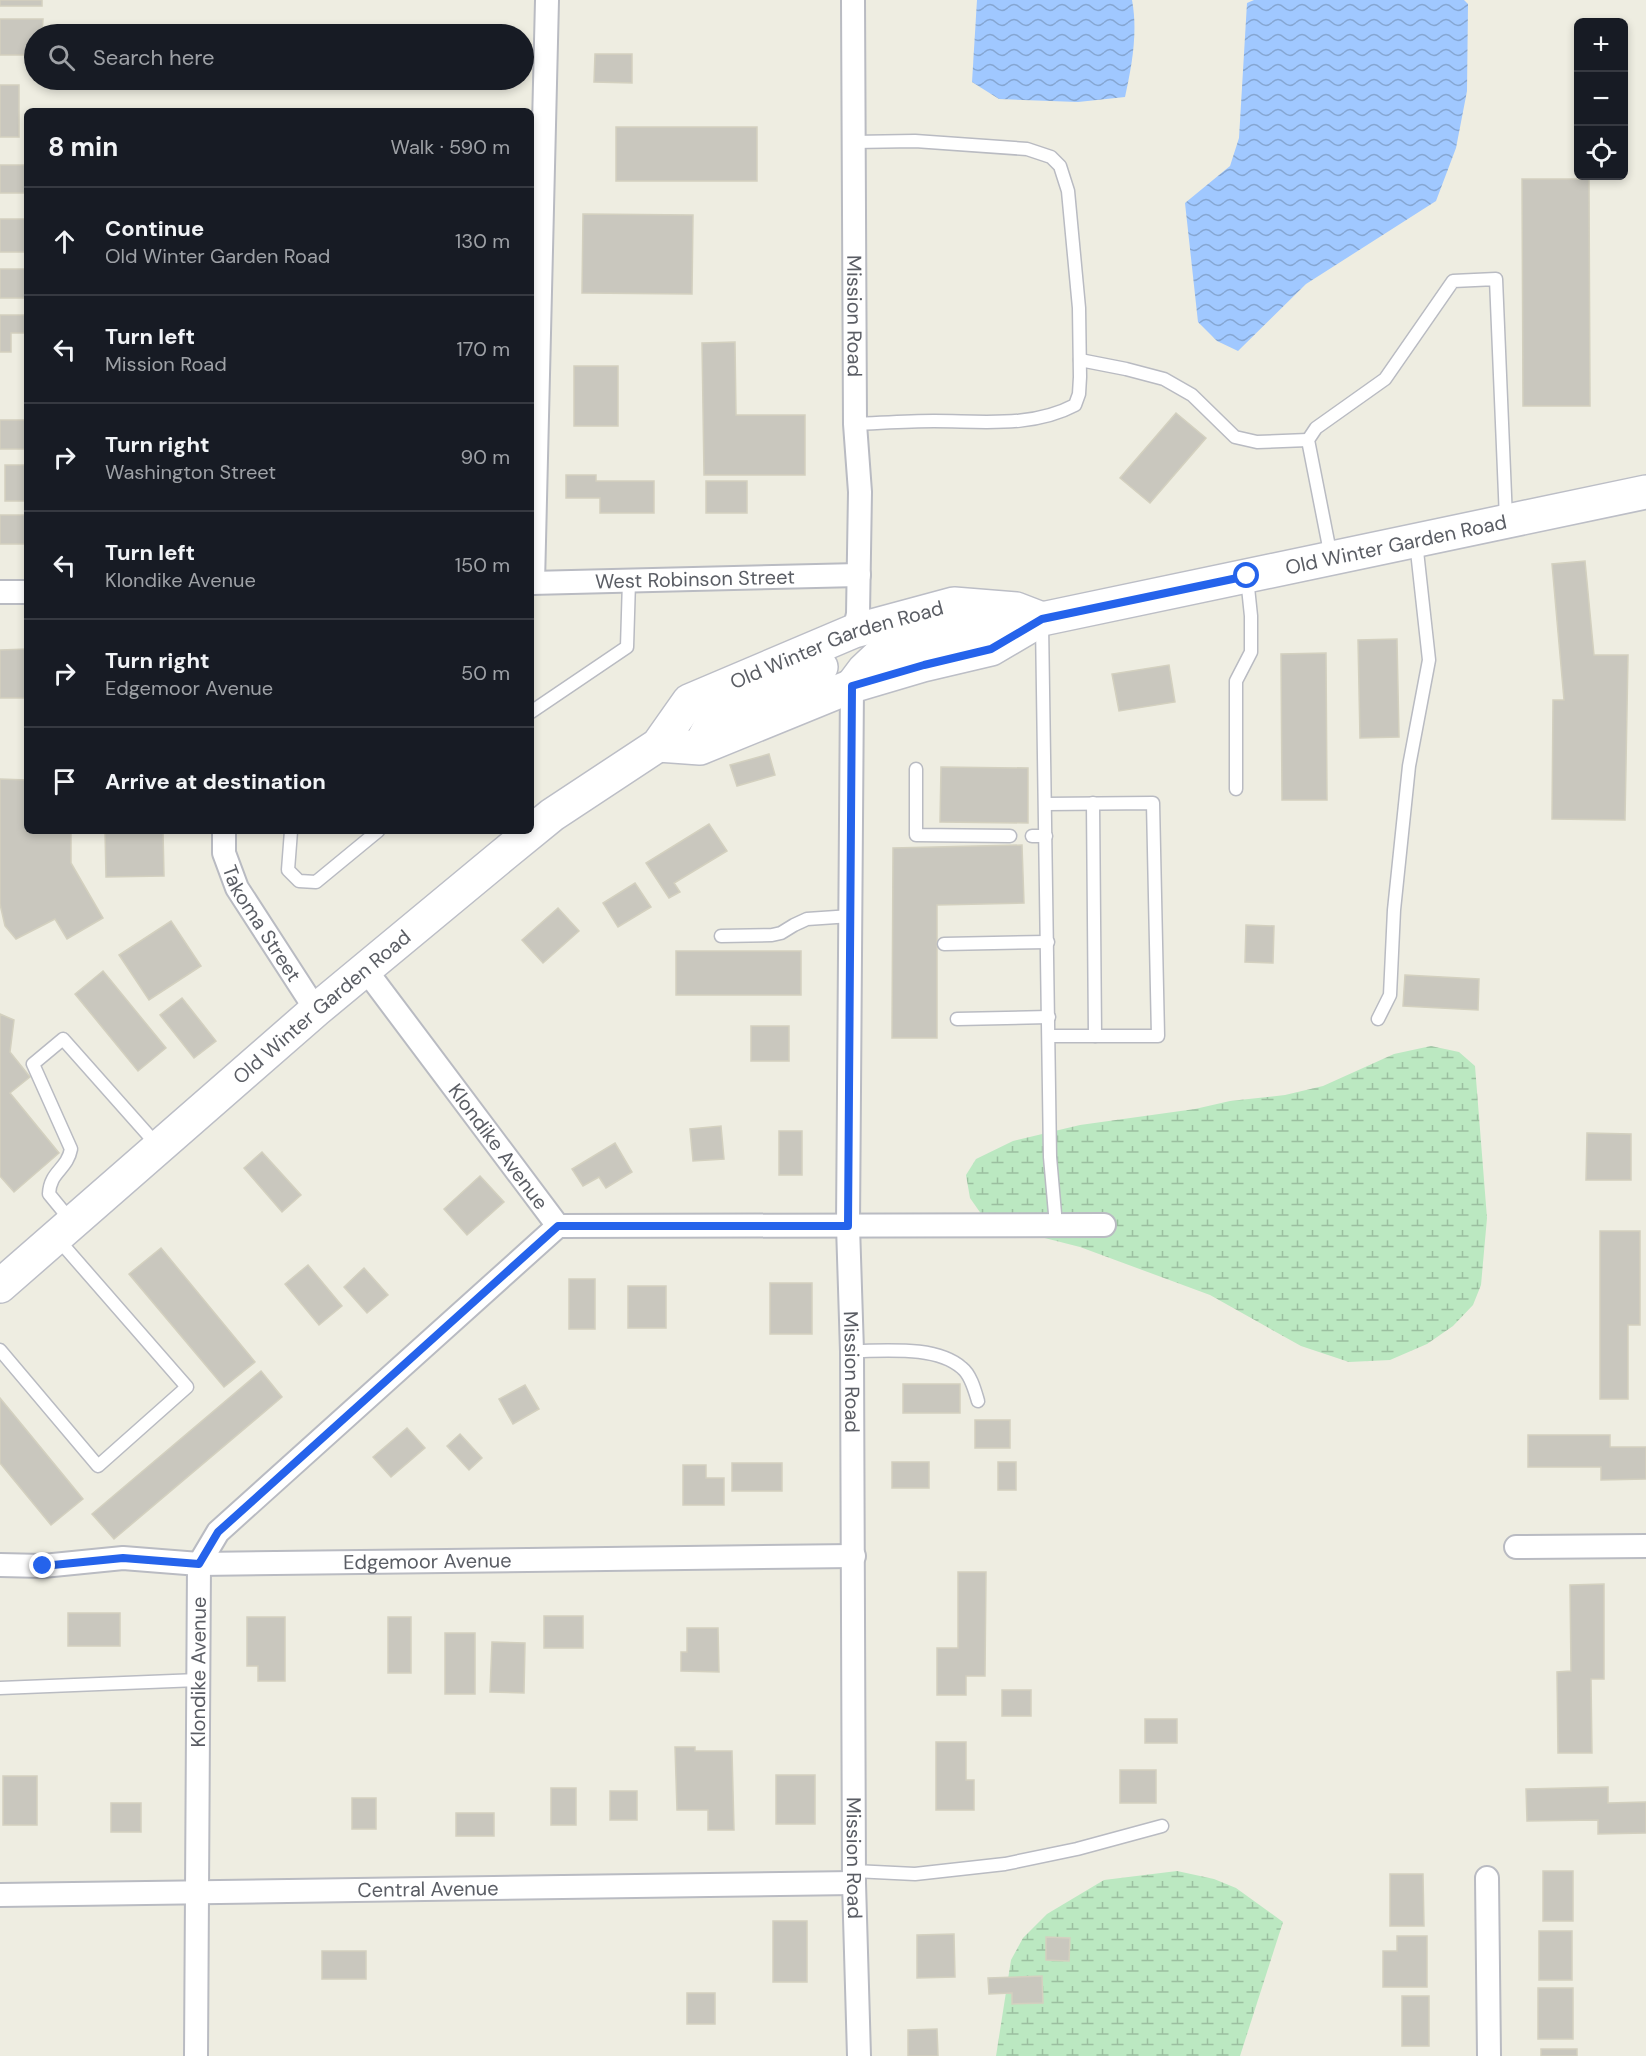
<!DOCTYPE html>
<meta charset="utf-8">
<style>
:root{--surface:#171b24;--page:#242831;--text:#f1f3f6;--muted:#9ea1a6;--line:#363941}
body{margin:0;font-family:"DM Sans",sans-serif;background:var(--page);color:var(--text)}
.controls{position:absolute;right:18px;top:18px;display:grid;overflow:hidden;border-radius:9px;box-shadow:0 3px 9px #0003}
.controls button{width:54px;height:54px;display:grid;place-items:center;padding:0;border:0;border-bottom:2px solid var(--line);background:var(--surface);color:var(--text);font:30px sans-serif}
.stop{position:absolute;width:18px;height:18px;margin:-14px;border:4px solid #2563eb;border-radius:50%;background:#fff}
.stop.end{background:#2563eb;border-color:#fff;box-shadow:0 2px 6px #0008}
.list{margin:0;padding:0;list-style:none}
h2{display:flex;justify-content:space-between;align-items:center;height:78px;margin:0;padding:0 24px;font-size:26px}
h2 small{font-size:20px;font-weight:400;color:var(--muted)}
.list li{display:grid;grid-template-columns:39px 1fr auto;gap:18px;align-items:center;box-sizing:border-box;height:108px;padding:0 24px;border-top:2px solid var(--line)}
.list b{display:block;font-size:22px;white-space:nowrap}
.list p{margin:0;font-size:20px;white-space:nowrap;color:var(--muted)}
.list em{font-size:20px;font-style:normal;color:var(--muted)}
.icon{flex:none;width:33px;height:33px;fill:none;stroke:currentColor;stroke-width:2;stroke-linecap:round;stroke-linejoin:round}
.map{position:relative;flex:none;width:1646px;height:2056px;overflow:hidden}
.search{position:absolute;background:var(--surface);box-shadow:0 3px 9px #0003;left:24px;top:24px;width:510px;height:66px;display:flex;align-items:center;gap:15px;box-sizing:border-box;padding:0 21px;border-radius:33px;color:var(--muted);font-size:22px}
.panel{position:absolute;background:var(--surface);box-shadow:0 3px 9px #0003;left:24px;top:108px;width:510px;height:726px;border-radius:9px}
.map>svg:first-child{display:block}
</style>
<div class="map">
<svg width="1646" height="2056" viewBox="0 0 1646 2056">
<defs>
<pattern id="wetland-marsh" width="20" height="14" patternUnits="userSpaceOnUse" patternTransform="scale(1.5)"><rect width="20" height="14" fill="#bbe8c1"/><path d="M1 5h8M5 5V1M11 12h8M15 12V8" fill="none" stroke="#9bbfa0"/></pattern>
<pattern id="water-waves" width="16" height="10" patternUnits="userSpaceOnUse" patternTransform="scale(1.5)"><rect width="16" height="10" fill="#a0c8ff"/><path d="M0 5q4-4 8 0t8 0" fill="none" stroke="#85a6d2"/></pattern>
</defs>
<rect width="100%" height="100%" fill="#eeede1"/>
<g fill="url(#wetland-marsh)">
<path d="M1431,1046L1459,1052L1475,1066L1487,1218L1481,1285L1473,1305L1453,1326L1427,1344L1390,1360L1349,1362L1301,1346L1210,1295L1080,1247L1021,1232L984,1218L970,1198L966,1175L976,1159L1013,1141L1080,1125L1195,1109L1230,1101L1285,1095L1323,1086L1394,1054Z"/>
<path d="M1177,1871L1214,1879L1236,1888L1283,1922L1240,2056H996L1011,1960L1023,1938L1047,1914L1104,1880Z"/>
</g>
<g fill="url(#water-waves)">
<path d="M977,0H1132C1138,32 1132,65 1125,97L1078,102L999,99L972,82Z"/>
<path d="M1254,0H1464L1468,4L1467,91L1456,148L1436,201L1306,284L1238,351L1217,341L1198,322L1185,203L1230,166L1239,138L1247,3Z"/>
</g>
<g fill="#c9c7be" stroke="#d3d0bf" stroke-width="1.5">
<rect x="0" y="0" width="42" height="6"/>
<path d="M0,19H43L42,34H34V55H0Z"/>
<path d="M595,54H632V83L594,82Z"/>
<rect x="0" y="85" width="19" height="52"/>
<rect x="616" y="127" width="141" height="54"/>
<rect x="0" y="165" width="27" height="28"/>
<path d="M1522,179H1589L1590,406H1523Z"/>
<path d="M583,214L693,215L692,294L582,293Z"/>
<rect x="0" y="219" width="27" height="33"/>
<rect x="0" y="269" width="27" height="29"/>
<path d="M0,315H25V333H11V352H0Z"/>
<path d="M735,342L736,415H805V475H704L702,343Z"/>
<rect x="574" y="366" width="44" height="60"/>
<path d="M1176,413L1206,438L1150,503L1120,478Z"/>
<rect x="0" y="420" width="27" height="29"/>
<rect x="5" y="465" width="22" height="36"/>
<path d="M566,475H596V481H654V513H600V498H566Z"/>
<rect x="706" y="481" width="41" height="32"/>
<rect x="0" y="515" width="27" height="29"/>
<path d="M1585,561L1594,655H1628L1625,820L1552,819L1553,700H1564L1552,564Z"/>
<path d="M1397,639L1399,737L1360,738L1358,640Z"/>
<path d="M27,649V698H0V650Z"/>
<path d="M1326,653L1327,800H1282L1281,654Z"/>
<path d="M1169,665L1175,702L1119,711L1112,674Z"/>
<path d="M769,754L775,775L737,786L730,765Z"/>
<path d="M941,767L1028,768V823L940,822Z"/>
<path d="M0,779L27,780V831H71V863L103,918L67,939L55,919L16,939L5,926L0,904Z"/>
<path d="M709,824L727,851L674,883L680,892L669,898L646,863Z"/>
<path d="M105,831H163L164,876L106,877Z"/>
<path d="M1022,845L1024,903L937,905V1038H892L893,848Z"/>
<path d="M635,883L651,907L618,927L603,903Z"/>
<path d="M558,908L579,931L543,963L522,940Z"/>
<path d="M171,921L201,966L149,1000L119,955Z"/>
<path d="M1246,925L1274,926L1273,963L1245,962Z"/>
<rect x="676" y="951" width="125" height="44"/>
<path d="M103,971L166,1048L138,1071L75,994Z"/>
<path d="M1405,975L1479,979L1478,1010L1403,1006Z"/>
<path d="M182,998L216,1041L194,1058L160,1015Z"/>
<path d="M0,1014L14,1020L10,1052L30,1077L10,1093L59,1153L14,1192L0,1176Z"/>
<rect x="751" y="1026" width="38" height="35"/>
<path d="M721,1126L724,1159L693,1161L690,1129Z"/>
<rect x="779" y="1131" width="23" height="44"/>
<path d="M1587,1133L1631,1134V1180H1586Z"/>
<path d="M615,1143L632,1172L606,1188L599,1177L583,1186L572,1169Z"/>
<path d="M262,1152L301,1195L282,1212L244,1168Z"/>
<path d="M480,1176L504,1202L467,1235L444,1209Z"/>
<path d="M1600,1231H1640V1325H1628V1399H1600Z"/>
<path d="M161,1248L255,1362L224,1387L129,1274Z"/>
<path d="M308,1265L342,1306L319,1325L285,1284Z"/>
<path d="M364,1268L388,1295L367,1313L344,1287Z"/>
<rect x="569" y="1279" width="26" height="50"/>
<rect x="770" y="1283" width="42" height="51"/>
<rect x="628" y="1286" width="38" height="42"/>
<path d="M261,1371L282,1397L114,1539L92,1514Z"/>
<rect x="903" y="1384" width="57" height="29"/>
<path d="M525,1385L539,1409L513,1424L499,1399Z"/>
<path d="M0,1398L83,1499L51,1525L0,1463Z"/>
<rect x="975" y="1420" width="35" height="28"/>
<path d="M407,1428L425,1448L391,1477L373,1457Z"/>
<path d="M460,1434L482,1458L469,1470L447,1446Z"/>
<path d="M1528,1435H1610V1447H1646V1479L1601,1480V1467H1528Z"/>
<rect x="892" y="1462" width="37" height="26"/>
<rect x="998" y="1462" width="18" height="28"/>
<rect x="732" y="1463" width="50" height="28"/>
<path d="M683,1465H706V1478H724V1505H683Z"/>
<path d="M958,1572H986L985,1676H966V1695H937V1648H958Z"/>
<path d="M1604,1584V1679H1591L1592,1753H1558L1557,1672L1571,1671L1570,1585Z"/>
<rect x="68" y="1613" width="52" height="33"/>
<rect x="544" y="1616" width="39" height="32"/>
<path d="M247,1617H285V1681H258V1666H247Z"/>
<rect x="388" y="1617" width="23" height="56"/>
<path d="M687,1628H718L719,1672L681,1671V1652H687Z"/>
<rect x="445" y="1633" width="30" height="61"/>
<path d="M492,1642L525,1643L524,1693L490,1692Z"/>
<rect x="1002" y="1690" width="29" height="26"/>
<rect x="1145" y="1719" width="32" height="24"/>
<path d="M936,1742H966V1780H974V1810H936Z"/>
<path d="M675,1747H695V1751H732L734,1830H708V1810H677Z"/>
<rect x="1120" y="1770" width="36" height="33"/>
<rect x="776" y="1775" width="39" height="49"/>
<rect x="3" y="1776" width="34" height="49"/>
<path d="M1608,1787V1803L1646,1802V1833L1598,1834V1820L1527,1821L1526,1789Z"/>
<rect x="551" y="1788" width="25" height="37"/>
<rect x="610" y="1791" width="27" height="29"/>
<rect x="352" y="1798" width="24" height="31"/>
<rect x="111" y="1803" width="30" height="29"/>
<rect x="456" y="1813" width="38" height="23"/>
<rect x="1543" y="1871" width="30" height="50"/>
<path d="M1390,1874H1423L1424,1926H1390Z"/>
<rect x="773" y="1921" width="34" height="61"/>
<rect x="1539" y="1931" width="33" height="49"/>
<path d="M954,1934L955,1977L917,1978V1935Z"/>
<path d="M1397,1936H1427V1987H1383V1951H1397Z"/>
<path d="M1046,1937L1070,1938L1069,1961L1046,1960Z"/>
<rect x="322" y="1951" width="44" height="28"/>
<path d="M1042,1976L1043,2003L1012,2004V1993L989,1994L988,1978Z"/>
<rect x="1538" y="1988" width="35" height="51"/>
<rect x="687" y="1993" width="28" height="31"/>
<rect x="1402" y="1996" width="27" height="50"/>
<path d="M937,2029L938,2056H908V2030Z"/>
<rect x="1541" y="2049" width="36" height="7"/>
</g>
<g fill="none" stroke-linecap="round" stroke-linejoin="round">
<g stroke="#b9bbc2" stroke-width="15">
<g id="service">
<path d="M853,142L915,141L1027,149L1051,157L1060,166L1068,191L1079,308L1080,377L1079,394L1075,405C1032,428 981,421 934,421C907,421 881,423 855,424"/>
<path d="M1080,360L1126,369L1164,379L1192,395L1235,437L1257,442L1308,440"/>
<path d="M1331,557L1308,440L1316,428L1385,379L1453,281L1496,279L1506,519"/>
<path d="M1042,623L1050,1157L1056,1225"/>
<path d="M531,712L627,647L629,581"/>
<path d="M916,769V835L1010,836"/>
<path d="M1236,789V681L1251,652V616L1247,578"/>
<path d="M1093,803L1095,1036"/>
<path d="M1046,804L1153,803L1158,1036H1049"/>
<path d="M291,831L288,870L299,881L316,882L378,831"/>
<path d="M1032,836H1046"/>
<path d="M721,936L772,935L781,933L794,925L807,919L851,916"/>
<path d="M944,944L1048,942"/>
<path d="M957,1019L1049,1017"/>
<path d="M1378,1019L1390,995L1394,910L1409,766L1429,660L1416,542"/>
<path d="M72,1222L49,1194C50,1171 67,1170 71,1149L33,1064L63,1039L158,1146"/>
<path d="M0,1350L98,1466L187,1387L56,1237"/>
<path d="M852,1351C884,1351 936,1345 962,1368C971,1375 975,1391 978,1401"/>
<path d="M0,1688L198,1680"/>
<path d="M854,1871L915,1874L1005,1864L1077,1849L1162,1826"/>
</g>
</g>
<g stroke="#b9bbc2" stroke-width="26">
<g id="minor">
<path id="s1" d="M853,0L855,424L860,492L858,614L854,631"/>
<path id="s2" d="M531,583L859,575"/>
<path d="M533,583L547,0"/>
<path d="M0,592H27"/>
<path id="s3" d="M852,686L848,1226L852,1351L854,1883L859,2056"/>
<path id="s4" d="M224,831V853L237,888L316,1010"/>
<path id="s5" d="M365,969L558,1226"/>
<path d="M558,1226L1104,1225"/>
<path d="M1516,1547L1646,1546"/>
<path id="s6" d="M0,1565L43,1566L123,1558L199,1564L854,1556"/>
<path d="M1487,1878L1489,2056"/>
<path id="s7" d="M0,1895L854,1883"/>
<path id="s8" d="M196,2056L199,1564L218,1532L558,1226"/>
</g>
</g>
<g stroke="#bcbec6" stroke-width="36">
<g id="secondary">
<path d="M852,686L864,670L882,653L1000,614"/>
<path id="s9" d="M658,745L700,748L852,686L923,665L991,649L1042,619L1646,492"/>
<path d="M700,746L714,719L741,703L821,667"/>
<path id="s10" d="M0,1286L316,1010L503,855L552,815L658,745L689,701L854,631L954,604L1016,609L1042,619"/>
</g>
</g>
<use href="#service" stroke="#fff" stroke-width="12"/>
<use href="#minor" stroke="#fff" stroke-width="22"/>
<use href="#secondary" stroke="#fff" stroke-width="33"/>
</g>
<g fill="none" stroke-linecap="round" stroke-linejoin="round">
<path stroke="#2563eb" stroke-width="8" d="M43,1566L123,1558L199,1564L218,1532L558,1226H848L852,686L924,665L991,649L1042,619L1247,576"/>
</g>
<g text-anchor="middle" stroke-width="6" stroke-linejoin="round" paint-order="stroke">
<g font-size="20" fill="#5a5d64" stroke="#fff">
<text dy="7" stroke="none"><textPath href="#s1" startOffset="316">Mission Road</textPath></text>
<text dy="7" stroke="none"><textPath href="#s9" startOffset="771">Old Winter Garden Road</textPath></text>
<text dy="7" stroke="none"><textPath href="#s2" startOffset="164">West Robinson Street</textPath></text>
<text dy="7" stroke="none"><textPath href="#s10" startOffset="1065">Old Winter Garden Road</textPath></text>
<text dy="7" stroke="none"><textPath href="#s4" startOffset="102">Takoma Street</textPath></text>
<text dy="7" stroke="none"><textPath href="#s10" startOffset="426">Old Winter Garden Road</textPath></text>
<text dy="7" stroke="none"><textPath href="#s5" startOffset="222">Klondike Avenue</textPath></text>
<text dy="7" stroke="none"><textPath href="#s3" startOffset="686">Mission Road</textPath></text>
<text dy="7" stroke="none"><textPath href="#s6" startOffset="428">Edgemoor Avenue</textPath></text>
<text dy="7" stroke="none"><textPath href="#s8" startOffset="384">Klondike Avenue</textPath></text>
<text dy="7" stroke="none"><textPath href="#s3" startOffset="1172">Mission Road</textPath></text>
<text dy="7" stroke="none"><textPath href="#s7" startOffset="428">Central Avenue</textPath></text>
</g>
</g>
</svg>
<div class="controls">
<button>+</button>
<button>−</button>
<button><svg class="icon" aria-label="locate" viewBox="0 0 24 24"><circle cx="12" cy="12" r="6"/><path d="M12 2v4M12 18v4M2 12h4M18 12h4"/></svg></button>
</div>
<div class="stop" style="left:1247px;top:576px"></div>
<div class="stop end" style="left:43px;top:1566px"></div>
<div class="search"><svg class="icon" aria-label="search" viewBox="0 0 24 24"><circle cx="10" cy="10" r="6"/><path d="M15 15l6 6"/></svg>Search here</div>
<section class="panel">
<h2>8 min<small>Walk · 590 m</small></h2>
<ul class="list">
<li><svg class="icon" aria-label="ahead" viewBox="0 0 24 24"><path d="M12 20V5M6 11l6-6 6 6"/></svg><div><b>Continue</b><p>Old Winter Garden Road</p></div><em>130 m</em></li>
<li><svg class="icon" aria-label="left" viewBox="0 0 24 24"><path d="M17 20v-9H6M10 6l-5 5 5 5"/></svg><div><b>Turn left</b><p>Mission Road</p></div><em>170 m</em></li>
<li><svg class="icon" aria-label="right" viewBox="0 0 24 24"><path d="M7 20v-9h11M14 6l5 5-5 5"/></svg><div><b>Turn right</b><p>Washington Street</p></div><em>90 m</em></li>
<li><svg class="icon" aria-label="left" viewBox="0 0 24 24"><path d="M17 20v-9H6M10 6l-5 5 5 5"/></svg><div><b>Turn left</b><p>Klondike Avenue</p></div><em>150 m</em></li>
<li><svg class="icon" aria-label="right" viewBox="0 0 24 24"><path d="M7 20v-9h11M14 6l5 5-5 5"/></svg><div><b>Turn right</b><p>Edgemoor Avenue</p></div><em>50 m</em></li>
<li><svg class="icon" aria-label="arrive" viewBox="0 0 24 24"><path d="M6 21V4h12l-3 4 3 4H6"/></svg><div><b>Arrive at destination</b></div></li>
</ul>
</section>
</div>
